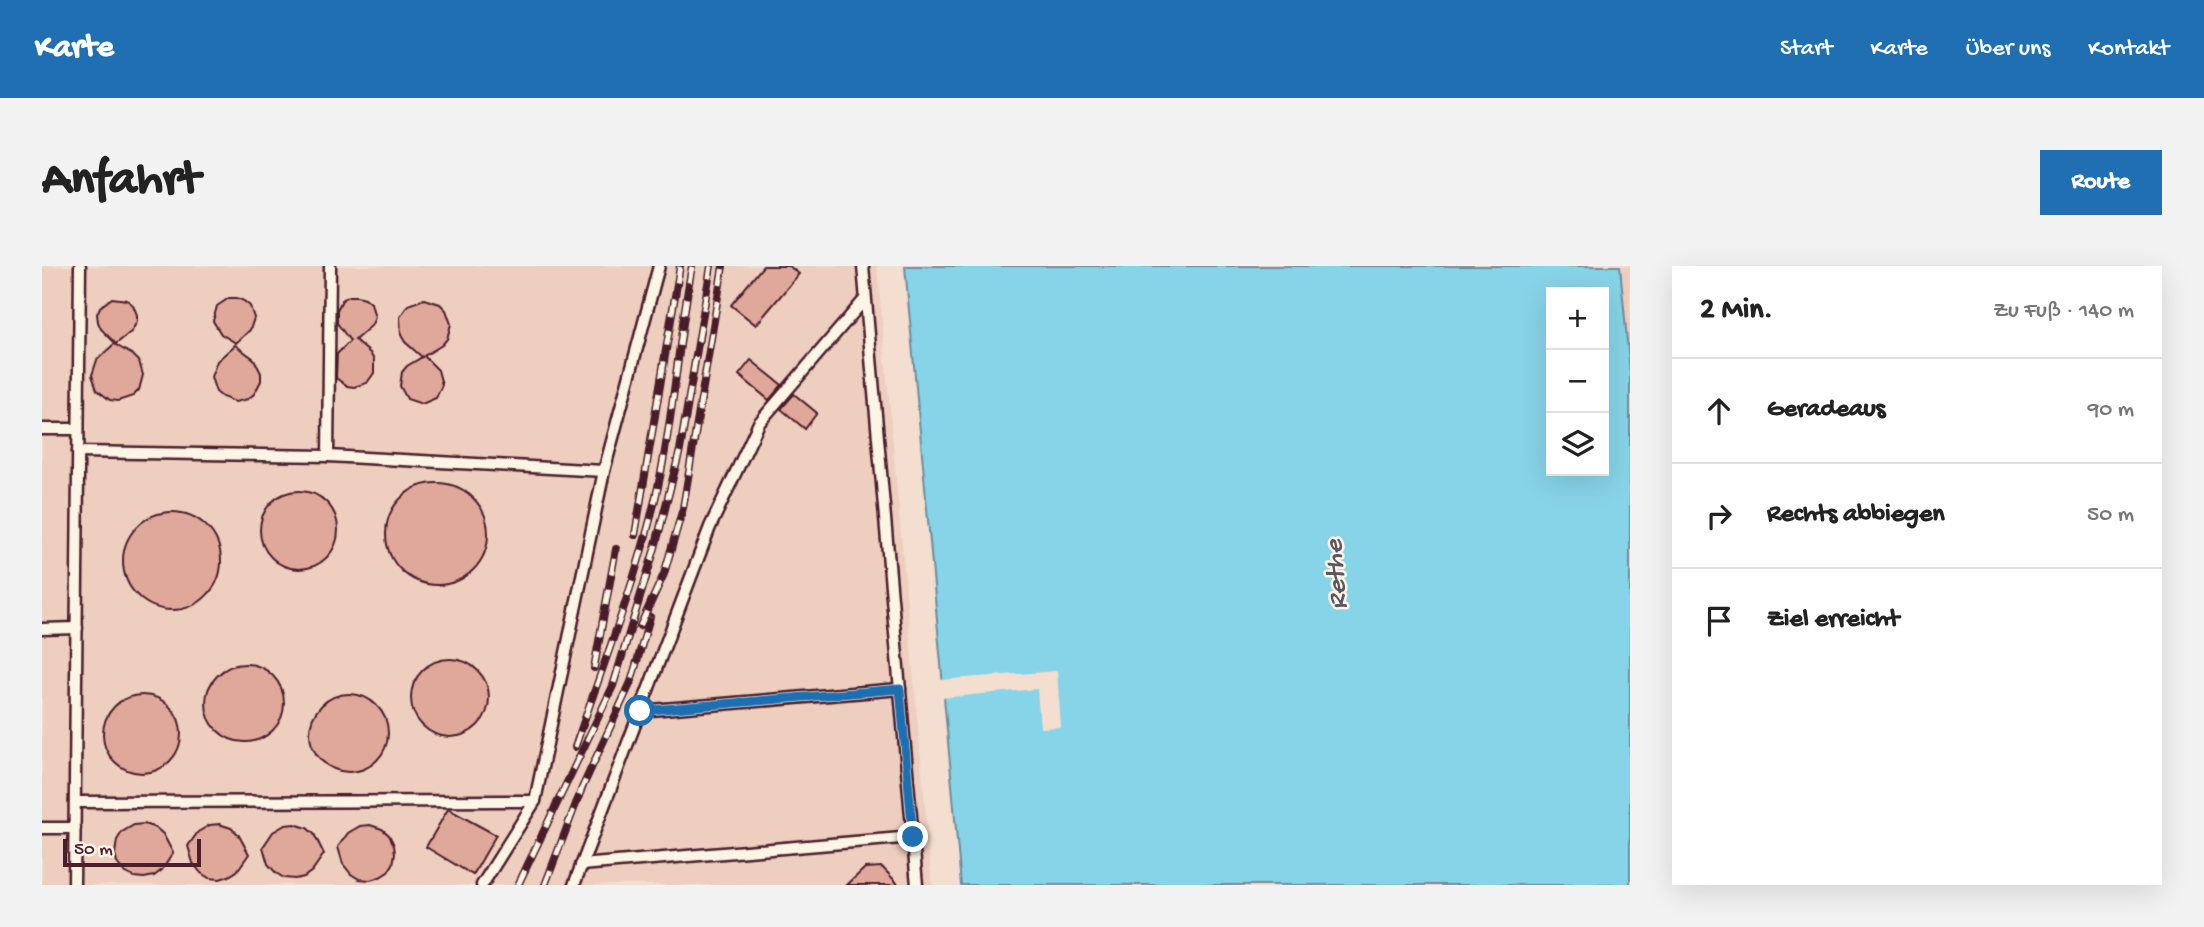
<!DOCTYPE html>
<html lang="de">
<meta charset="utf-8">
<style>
:root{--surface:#fff;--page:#f2f2f2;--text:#222;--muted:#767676;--line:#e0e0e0;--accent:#1f6fb2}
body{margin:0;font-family:"Gochi Hand",sans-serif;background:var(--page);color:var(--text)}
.controls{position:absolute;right:21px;top:21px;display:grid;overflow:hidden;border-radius:0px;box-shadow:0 7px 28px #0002}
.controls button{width:63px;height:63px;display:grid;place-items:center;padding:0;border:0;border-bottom:2px solid var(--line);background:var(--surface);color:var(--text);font:35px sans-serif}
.scale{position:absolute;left:21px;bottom:18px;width:138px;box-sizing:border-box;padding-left:7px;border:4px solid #4a1f2b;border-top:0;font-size:19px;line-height:24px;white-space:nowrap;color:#4a1f2b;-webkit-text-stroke:5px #fcf5e5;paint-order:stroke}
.stop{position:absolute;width:21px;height:21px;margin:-16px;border:5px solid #1f6fb2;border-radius:50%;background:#fff}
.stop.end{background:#1f6fb2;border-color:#fff;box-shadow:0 2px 7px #0008}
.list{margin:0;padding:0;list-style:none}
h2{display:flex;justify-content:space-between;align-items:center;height:91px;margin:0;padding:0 28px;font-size:30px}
h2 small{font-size:23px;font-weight:400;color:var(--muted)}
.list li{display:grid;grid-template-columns:46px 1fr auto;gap:21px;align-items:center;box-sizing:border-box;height:105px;padding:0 28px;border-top:2px solid var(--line)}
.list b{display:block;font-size:26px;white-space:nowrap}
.list em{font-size:23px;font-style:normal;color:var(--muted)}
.icon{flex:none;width:38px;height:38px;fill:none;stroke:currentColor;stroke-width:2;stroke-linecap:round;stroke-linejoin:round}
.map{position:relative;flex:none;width:1588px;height:619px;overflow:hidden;border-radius:0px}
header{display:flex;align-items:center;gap:42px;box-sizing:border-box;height:98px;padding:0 35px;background:var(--accent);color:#fff}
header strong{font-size:33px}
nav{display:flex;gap:38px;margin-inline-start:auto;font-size:24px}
.intro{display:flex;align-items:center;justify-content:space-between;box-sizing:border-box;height:168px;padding:0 42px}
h1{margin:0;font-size:49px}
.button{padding:18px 32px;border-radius:0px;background:var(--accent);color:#fff;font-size:24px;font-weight:700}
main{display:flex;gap:42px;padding:0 42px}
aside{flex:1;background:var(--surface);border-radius:0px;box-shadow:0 7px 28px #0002}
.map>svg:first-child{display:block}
</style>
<header>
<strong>Karte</strong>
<nav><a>Start</a><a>Karte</a><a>Über uns</a><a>Kontakt</a></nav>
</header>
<div class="intro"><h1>Anfahrt</h1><a class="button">Route</a></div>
<main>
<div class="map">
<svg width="1588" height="619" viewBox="0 0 1588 619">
<rect width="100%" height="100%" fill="#f4decf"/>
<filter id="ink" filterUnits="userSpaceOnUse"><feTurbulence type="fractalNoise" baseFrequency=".0143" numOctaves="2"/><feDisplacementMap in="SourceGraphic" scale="14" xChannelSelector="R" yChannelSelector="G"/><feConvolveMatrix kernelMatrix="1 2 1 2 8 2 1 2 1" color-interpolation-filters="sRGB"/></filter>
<g filter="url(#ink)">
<g fill="#eecebf">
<path d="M0,0H835L890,619H0Z"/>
<path d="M1578,0H1588V107Z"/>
</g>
<path fill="#87d3e7" stroke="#6f8b9c" stroke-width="2" fill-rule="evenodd" d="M863,0H1578L1588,107V619H919ZM1509,26H1562V205H1509Z"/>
<path fill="#f4decf" d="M1015,405L1019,461L998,462L995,423L899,432L897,414Z"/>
<g fill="#e0a89b" stroke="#4a1f2b" stroke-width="2">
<path d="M721,0H747L757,8L714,59L689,39Z"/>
<path d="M307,30H315L323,32L329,37L333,52L329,60L313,74L328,87L332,94V107L325,117L312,121L305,120L294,112L295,88L308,75L295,57V44L300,34Z"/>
<path d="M70,32L85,34L91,39L95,49V55L90,65L74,78L59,63L56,56L55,48L58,41Z"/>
<path d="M187,32H195L202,35L208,40L212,52L208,64L194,77L179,68L171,55L175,40Z"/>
<path d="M382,33L398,38L404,44L409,58L405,73L400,79L382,90L396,104L400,119L394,132L380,138L365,133L358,120L360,106L365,100L380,91L363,76L359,69L358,51L366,39Z"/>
<path d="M72,78L91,89L97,95L101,109L97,124L91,130L76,135L68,134L55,124L50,109L55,94Z"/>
<path d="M193,79L212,93L219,107V115L212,128L206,133L193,136L180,131L174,126L169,111L175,95Z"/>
<path d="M709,94L740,119L727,134L697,109Z"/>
<path d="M752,128L775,147L763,163L739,143Z"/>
<circle cx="395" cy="268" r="51"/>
<circle cx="257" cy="264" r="39"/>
<circle cx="130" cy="295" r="49"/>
<circle cx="408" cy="432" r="39"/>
<circle cx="203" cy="437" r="39"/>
<circle cx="307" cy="467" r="39"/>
<circle cx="100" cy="468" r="39"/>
<path d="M406,543L454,569L431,609L384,581Z"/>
<path d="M102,558L114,562L121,568L131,587L120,604L112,610L102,612L92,611L83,607L75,597L73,588L75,574L80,566L92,559Z"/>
<path d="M177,558L189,562L196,568L207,588L195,605L187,610L178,613L167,612L159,607L151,597L146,580L156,566L168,559Z"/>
<path d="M253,558L265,562L272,568L282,588L270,605L262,611L253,613L242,612L234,607L226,598L221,581L231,566L243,559Z"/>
<path d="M328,559L340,563L347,569L352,579L353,588L351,598L346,606L338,611L328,614L317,613L309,608L301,598L296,581L306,567L318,560Z"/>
<path d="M840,601L857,619H805L823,602Z"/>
</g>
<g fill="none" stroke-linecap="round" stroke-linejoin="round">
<g stroke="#4a1f2b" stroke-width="15">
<g id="lane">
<path d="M821,0L875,619"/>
<path d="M0,163H36"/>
<path d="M36,186L286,190L562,205"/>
<path d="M286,190L288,0"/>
<path d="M0,363L35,362"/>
<path d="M598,445L858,423"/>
<path d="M33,536L493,535"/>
<path d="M0,562H33"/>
<path d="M539,599L871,571"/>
<path d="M32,619L38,0"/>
<path d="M440,619L493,535L562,205L617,0"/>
<path d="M532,619L668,261L717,157L823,33"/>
</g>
</g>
<use href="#lane" stroke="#fcf5e5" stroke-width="10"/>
<g stroke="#4a1f2b" stroke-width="8">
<g id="rail">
<path d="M593,269L638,0"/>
<path d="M598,360L622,308L641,242L681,0"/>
<path d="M552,402L574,283"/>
<path d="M533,481C565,387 603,294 621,196C633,131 638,65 650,0"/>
<path d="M476,619L571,420L613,282L638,184L669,0"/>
<path d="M503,619L540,522L589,416L608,351"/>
</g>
</g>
<use href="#rail" stroke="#fcf5e5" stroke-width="5" stroke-dasharray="16" stroke-linecap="butt"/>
</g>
</g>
<g fill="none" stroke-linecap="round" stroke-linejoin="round" filter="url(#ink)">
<path stroke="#1f6fb2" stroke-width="9" d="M598,445L858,423L871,571"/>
</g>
<g text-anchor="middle" stroke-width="5" stroke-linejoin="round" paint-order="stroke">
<g font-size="28" font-style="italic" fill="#5c5563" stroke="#fcf5e5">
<text transform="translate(1291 309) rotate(-94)" y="10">Rethe</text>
</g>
</g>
</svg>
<div class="controls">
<button>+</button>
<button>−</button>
<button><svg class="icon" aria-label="layers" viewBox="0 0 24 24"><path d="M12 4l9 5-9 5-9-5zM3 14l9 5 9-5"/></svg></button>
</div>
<div class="scale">50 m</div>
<div class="stop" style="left:598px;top:445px"></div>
<div class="stop end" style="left:871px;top:571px"></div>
</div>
<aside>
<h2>2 Min.<small>Zu Fuß · 140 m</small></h2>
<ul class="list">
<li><svg class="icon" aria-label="ahead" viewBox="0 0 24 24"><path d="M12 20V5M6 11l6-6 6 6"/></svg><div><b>Geradeaus</b></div><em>90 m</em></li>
<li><svg class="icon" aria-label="right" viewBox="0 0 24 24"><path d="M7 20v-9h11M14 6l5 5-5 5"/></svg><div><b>Rechts abbiegen</b></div><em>50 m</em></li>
<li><svg class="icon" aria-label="arrive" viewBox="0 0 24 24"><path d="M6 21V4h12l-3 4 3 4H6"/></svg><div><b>Ziel erreicht</b></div></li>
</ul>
</aside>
</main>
